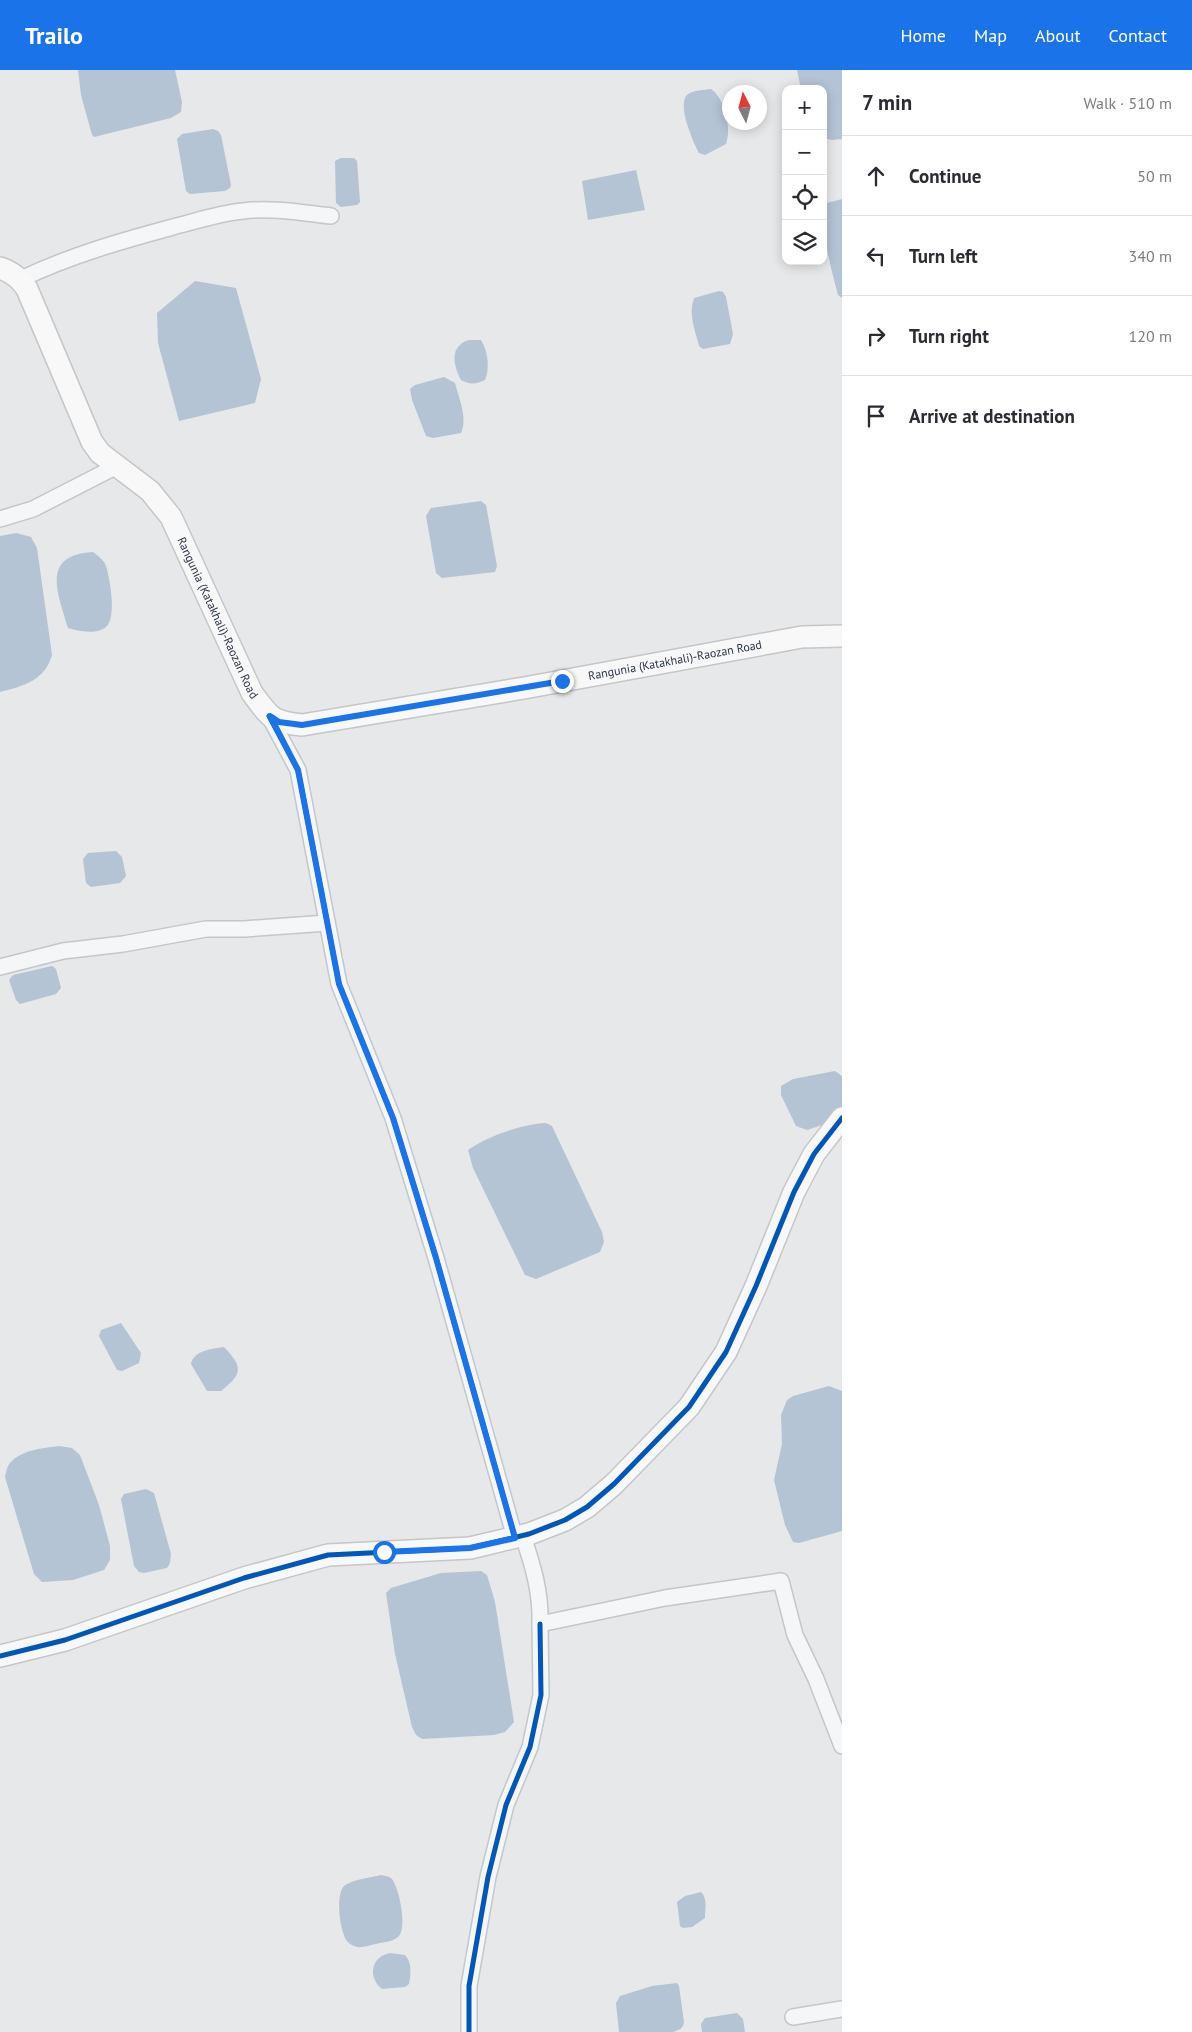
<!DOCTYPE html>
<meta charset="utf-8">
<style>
:root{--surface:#fff;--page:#f2f2f3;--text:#2b2b33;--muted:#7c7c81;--line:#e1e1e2;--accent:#1a73e8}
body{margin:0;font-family:"PT Sans",sans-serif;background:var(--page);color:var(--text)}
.controls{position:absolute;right:15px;top:15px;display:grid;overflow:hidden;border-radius:10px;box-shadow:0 2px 12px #0003}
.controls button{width:45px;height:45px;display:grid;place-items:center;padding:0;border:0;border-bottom:1px solid var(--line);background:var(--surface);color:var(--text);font:25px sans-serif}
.compass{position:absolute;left:722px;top:15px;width:45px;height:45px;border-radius:50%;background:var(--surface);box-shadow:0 2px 12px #0003;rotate:354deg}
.stop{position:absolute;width:15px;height:15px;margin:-11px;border:4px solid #1a73e8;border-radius:50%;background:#fff}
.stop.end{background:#1a73e8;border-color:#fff;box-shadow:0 1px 5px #0008}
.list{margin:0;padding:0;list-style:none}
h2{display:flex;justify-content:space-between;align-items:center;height:65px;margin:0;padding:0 20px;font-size:21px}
h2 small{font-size:16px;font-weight:400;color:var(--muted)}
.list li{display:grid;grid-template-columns:32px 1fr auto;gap:15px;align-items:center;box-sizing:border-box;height:80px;padding:0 20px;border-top:1px solid var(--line)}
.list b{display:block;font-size:19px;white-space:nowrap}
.list em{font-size:16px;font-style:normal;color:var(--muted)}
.icon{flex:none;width:28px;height:28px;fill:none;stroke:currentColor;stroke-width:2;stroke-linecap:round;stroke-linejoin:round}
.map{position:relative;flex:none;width:842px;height:1962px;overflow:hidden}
header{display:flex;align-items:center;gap:30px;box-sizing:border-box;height:70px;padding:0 25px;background:var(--accent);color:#fff}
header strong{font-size:24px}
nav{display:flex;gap:28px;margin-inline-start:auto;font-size:18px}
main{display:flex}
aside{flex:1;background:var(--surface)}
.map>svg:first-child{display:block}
</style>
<header>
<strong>Trailo</strong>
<nav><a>Home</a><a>Map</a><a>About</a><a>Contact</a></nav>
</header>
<main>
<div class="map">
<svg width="842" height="1962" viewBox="0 0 842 1962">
<rect width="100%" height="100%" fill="#e6e8ea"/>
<g fill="#b4c4d5">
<path d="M78,0H175L182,32L181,42L171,48L94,67L92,65L81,25Z"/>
<path d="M797,0H842V69L832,70L823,68V19H801Z"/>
<path d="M711,19C725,29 732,58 726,74L705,85L699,83C693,72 676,33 688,24C694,20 704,20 711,19Z"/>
<path d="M213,59L218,61L221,65L231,115L230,118L225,121L190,124L186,121L177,69L182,64Z"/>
<path d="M341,88H354L357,91L360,132L357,135L341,137L336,133L335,91Z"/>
<path d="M636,100L645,140L588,150L582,111Z"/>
<path d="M842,129V228L838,225C830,195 823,168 823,136L827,133Z"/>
<path d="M195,211L236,218L261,309L255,333L179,351L158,273L157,243Z"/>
<path d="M719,221L723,222L726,227L733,264L730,274L703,279L699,276C695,260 688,244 694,228Z"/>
<path d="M469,270H481C488,281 490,299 485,310C476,314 470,315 461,310C453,295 449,276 469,270Z"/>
<path d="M444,307L455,313C459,328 468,349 461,363L433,368L426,366L412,330L410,319L415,315Z"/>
<path d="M481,431L486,435L497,496L495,502L442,508L436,503L426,446L431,438Z"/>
<path d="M16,463L31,467L37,478L52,585C45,610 24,616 0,622V466Z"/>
<path d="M93,482C98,486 104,490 106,496C110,509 117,548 106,557C96,565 78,561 68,558C58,523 40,485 93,482Z"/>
<path d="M116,781L122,787L126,806L120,813L91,817L86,813L83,789L88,783Z"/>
<path d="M52,896L56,899L61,918L56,924L20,934L16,930L9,910L13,905Z"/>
<path d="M835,1001L842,1006V1036L822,1055L807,1060L796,1056L781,1025V1016L793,1009Z"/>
<path d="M546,1053L552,1056L602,1162L604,1172L600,1182L536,1209L525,1205L473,1098L468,1080C487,1066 523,1054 546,1053Z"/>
<path d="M121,1253L141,1283L139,1293L122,1301L117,1300L99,1266L101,1260Z"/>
<path d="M224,1277C244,1298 242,1304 221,1321H207L191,1294C194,1280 212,1279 224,1277Z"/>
<path d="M829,1316L842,1321V1461L799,1473L793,1472L785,1455L774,1410L782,1374L781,1345L787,1330L793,1326Z"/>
<path d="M59,1376L72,1378L80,1385L99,1435L110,1476V1490L104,1500L73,1510L42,1512L34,1504L5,1407C6,1403 7,1396 10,1393C21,1380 43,1378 59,1376Z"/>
<path d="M146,1419L154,1423L171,1484L170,1493L167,1498L144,1503L139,1502L134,1496L121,1429L124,1424Z"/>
<path d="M481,1501L487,1505L495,1532L514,1652L505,1662L494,1665L422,1669L416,1665L412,1657L395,1584L386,1523L391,1518L441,1503Z"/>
<path d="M381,1805C385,1806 389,1806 392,1809C399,1818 408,1859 398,1867C392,1872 383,1872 376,1874C370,1875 363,1878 357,1877C354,1876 349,1874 347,1871C340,1862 335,1825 344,1816C353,1809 370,1808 381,1805Z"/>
<path d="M701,1822C708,1829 705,1840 705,1848L692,1857L683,1858L680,1856L677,1832L685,1826Z"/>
<path d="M390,1883L405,1885C412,1893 411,1903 409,1914L405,1917L382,1919C368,1908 370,1887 390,1883Z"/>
<path d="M677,1913L679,1916L684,1952C683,1959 679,1960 673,1962H619L616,1933L620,1926L652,1916Z"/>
<path d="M737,1943L743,1949L745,1962H702L701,1954L705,1948Z"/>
</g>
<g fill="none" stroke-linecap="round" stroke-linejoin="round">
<g stroke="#c4c6c8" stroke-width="18">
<g id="street">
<path d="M21,209C69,186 121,171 173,157C196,151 220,143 243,141C271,137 304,143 331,146"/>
<path d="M0,449L33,439L117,396"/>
<path d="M269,646L298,700L339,914L393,1048L436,1188L515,1468"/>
<path d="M0,897L63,881L123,874L206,859H244L327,853"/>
<path d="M523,1466C533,1496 541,1522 540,1554L665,1528L781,1511L795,1565L816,1609L842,1676"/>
<path d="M793,1947L842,1939"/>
<path d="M469,1962V1916L488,1807L506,1735L530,1677L541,1625L540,1554"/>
</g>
</g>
<g stroke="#c4c6c8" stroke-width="24">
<g id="secondary">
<path id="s1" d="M0,198C12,202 20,208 27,219L92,372L100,383L150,421L171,447L252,623C270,647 271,652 302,655L524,618L802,567L842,566"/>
<path d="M0,1586L65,1570L244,1508L328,1485L470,1478L529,1464L565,1450L587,1437L614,1414L689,1337L726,1282L756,1216L794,1122L814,1084L842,1048"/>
</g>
</g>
<use href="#street" stroke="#f5f6f7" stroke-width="15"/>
<use href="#secondary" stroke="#f8f8f8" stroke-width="21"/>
<g stroke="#f4f6f9" stroke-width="8">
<g id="cycleway">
<path d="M269,646L298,700L339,914L393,1048L436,1188L515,1468"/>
<path d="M0,1586L65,1570L244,1508L328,1485L470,1478L529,1464L565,1450L587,1437L614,1414L689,1337L726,1282L756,1216L794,1122L814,1084L842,1048"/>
<path d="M469,1962V1916L488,1807L506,1735L530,1677L541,1625L540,1554"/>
</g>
</g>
<use href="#cycleway" stroke="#0057b8" stroke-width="5"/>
</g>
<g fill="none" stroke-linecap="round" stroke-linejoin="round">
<path stroke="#1a73e8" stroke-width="6" d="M384,1482L470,1478L515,1468L436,1188L393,1048L339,914L298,700L270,646L279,652L302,655L562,611"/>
</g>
<g text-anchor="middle" stroke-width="5" stroke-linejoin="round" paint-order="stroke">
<g font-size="12" fill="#2b3445" stroke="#f4f6f9">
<text dy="4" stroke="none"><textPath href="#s1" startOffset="422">Rangunia (Katakhali)-Raozan Road</textPath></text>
<text dy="4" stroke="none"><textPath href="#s1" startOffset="946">Rangunia (Katakhali)-Raozan Road</textPath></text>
</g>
</g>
</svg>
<div class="controls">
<button>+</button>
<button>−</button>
<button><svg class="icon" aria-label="locate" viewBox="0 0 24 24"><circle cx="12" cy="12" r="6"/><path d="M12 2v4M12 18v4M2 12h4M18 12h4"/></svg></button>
<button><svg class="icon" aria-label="layers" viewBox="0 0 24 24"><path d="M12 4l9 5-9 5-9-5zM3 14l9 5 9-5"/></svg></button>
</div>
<svg class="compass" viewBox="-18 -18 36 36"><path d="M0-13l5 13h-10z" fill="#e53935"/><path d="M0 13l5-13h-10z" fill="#7c7c81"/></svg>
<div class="stop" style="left:384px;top:1482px"></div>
<div class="stop end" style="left:562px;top:611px"></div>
</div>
<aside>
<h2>7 min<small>Walk · 510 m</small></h2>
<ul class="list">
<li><svg class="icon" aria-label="ahead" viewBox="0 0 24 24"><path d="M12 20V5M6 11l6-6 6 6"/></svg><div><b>Continue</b></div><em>50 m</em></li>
<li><svg class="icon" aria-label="left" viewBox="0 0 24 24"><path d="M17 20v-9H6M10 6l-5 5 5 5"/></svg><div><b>Turn left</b></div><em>340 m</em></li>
<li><svg class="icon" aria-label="right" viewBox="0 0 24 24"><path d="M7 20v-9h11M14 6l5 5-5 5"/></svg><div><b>Turn right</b></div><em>120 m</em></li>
<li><svg class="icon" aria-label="arrive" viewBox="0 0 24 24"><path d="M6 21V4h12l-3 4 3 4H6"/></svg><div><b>Arrive at destination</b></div></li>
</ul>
</aside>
</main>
